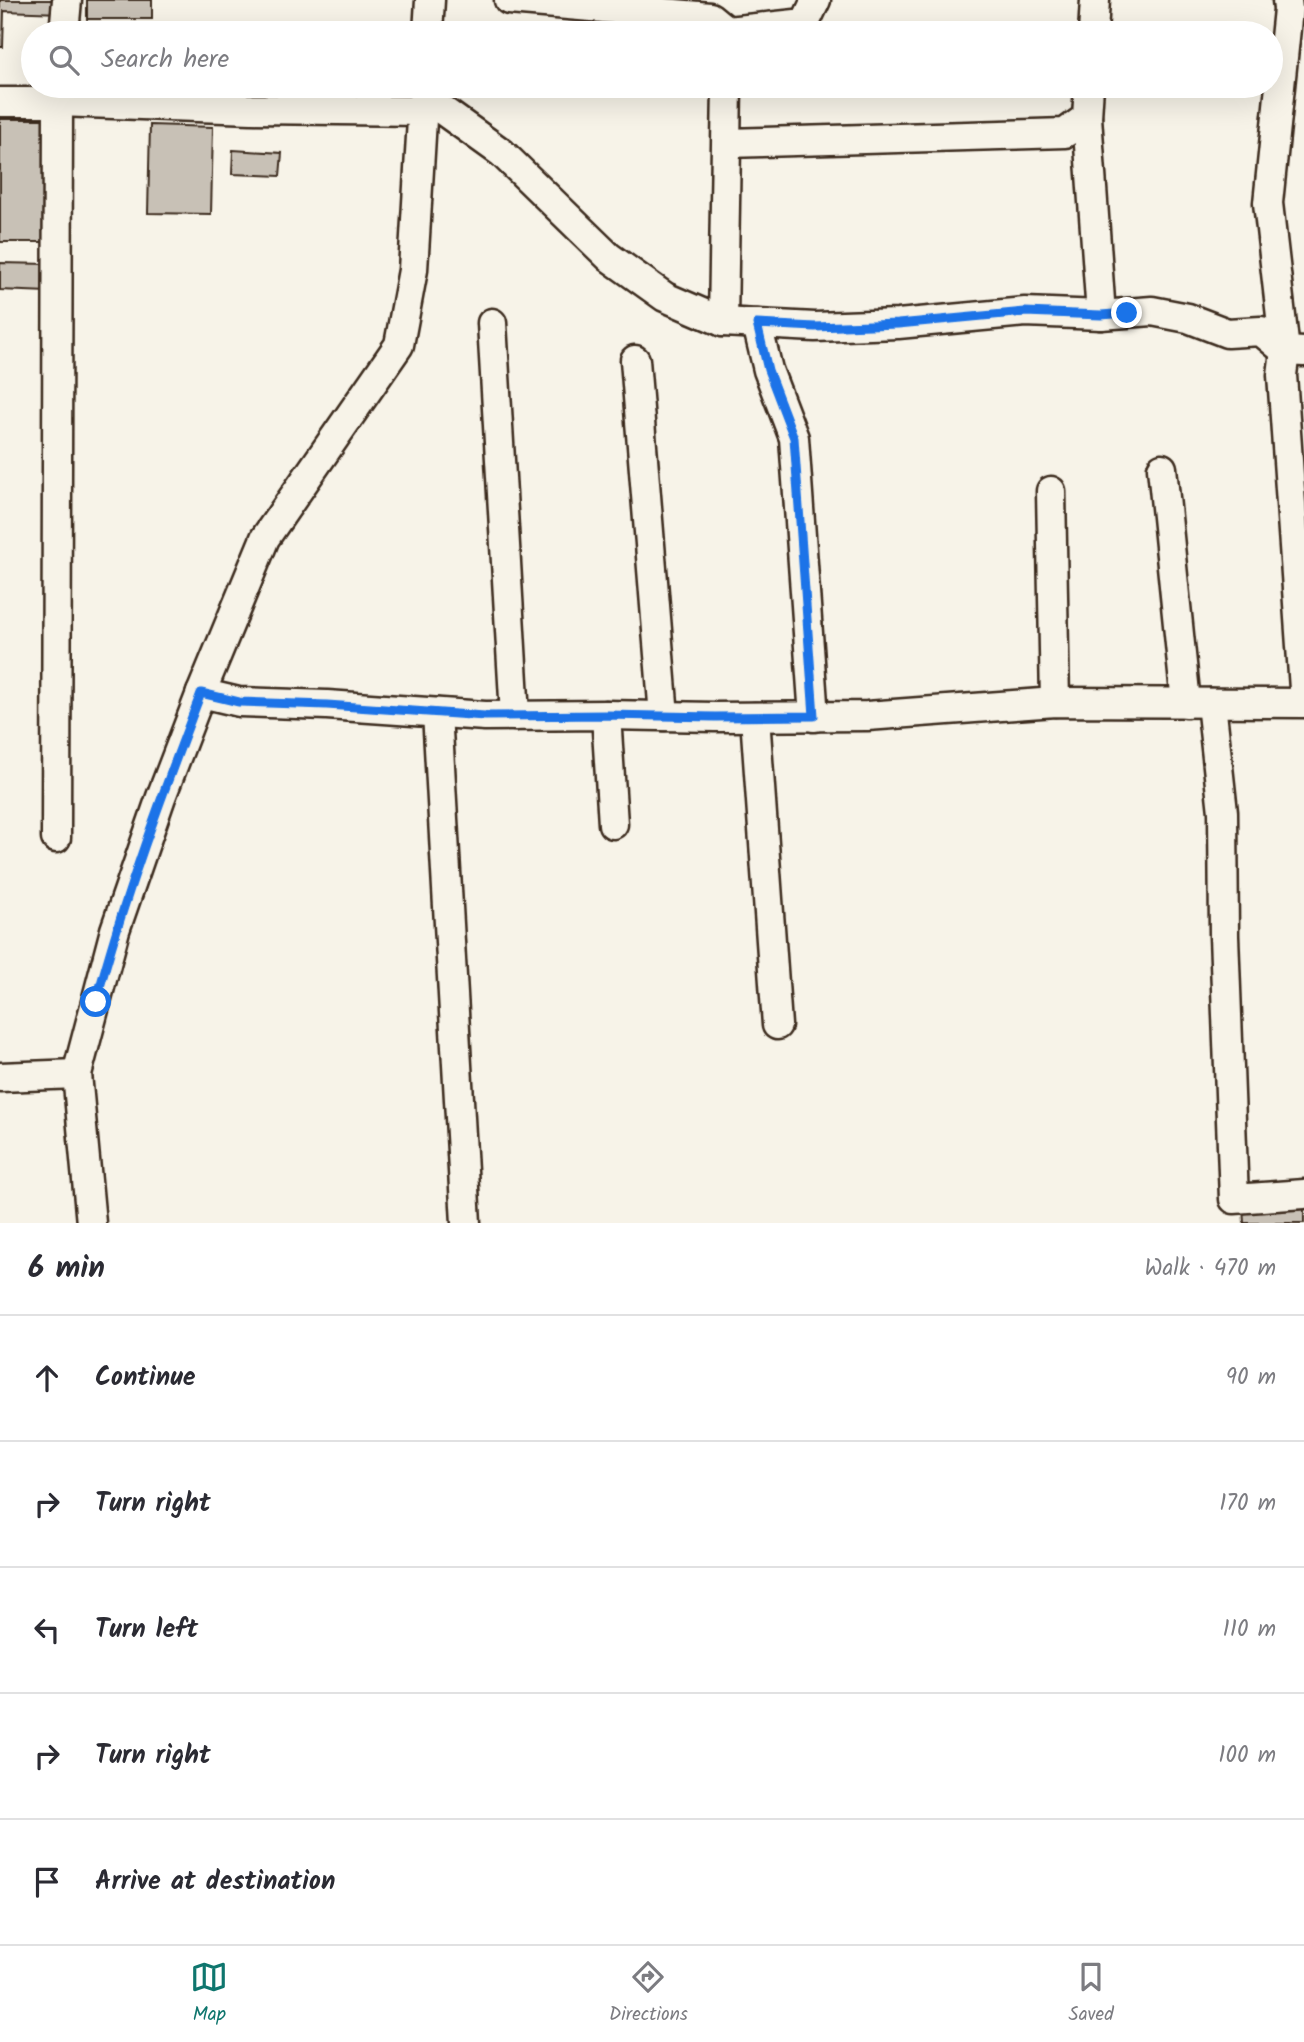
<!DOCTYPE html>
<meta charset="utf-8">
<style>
:root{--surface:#fff;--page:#f2f2f3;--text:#2b2b33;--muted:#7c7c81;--line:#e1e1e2;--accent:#0f766e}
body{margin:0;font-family:Kalam,sans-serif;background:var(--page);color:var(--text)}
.stop{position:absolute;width:21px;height:21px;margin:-16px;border:5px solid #1a73e8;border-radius:50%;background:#fff}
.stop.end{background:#1a73e8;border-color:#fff;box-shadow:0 2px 7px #0008}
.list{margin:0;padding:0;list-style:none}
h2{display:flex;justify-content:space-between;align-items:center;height:91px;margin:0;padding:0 28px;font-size:30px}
h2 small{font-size:23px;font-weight:400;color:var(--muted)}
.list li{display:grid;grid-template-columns:46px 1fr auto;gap:21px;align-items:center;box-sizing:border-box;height:126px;padding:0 28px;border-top:2px solid var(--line)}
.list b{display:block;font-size:26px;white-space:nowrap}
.list em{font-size:23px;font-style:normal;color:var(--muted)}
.icon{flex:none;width:38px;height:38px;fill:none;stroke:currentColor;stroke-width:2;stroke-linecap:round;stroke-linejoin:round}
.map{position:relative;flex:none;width:1304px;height:1223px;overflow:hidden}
.search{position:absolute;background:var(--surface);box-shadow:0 7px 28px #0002;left:21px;right:21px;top:21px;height:77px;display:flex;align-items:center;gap:18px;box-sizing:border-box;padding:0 24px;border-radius:38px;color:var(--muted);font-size:26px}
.sheet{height:721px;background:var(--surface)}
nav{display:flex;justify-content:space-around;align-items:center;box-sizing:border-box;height:98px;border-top:2px solid var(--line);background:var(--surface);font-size:19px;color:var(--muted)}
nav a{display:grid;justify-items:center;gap:4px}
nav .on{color:var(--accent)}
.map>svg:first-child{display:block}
</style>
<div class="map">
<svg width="1304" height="1223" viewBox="0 0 1304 1223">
<rect width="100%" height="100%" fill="#f7f3e8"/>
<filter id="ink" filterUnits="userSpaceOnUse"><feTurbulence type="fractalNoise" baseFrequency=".0143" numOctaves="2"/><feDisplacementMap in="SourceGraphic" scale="14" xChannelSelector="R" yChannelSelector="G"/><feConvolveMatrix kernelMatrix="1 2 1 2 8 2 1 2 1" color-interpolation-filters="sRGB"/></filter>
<g filter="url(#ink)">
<g fill="#c8c1b6" stroke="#3b2a1e" stroke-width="2">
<path d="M0,0H62L61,13L4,11L3,47H0Z"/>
<rect x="87" y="0" width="65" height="19"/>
<rect x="0" y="119" width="48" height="123"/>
<path d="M150,125L213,127L211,214L148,213Z"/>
<path d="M233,150L282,153L280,176L232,174Z"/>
<path d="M0,263L49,264L48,292L0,290Z"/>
<path d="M1304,1203V1223H1244L1243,1207Z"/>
</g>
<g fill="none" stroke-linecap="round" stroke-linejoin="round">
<g stroke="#3b2a1e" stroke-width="33">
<g id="street">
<path d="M509,0L710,17L727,31V33"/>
<path d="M727,31L805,23L816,0"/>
<path d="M64,33L67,0"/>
<path d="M428,33L430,0"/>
<path d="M1093,33L1095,0"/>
<path d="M424,97L502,153L609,257L665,297L723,322L815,327L898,324L1025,312L1101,315L1152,311L1188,318L1227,333L1261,331L1285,351"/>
<path d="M0,102H58L252,109L423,111"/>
<path d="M1087,117L1101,315"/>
<path d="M727,143L1065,133L1087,117L1089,86"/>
<path d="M723,322L727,86"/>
<path d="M492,323L515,716"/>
<path d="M757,324L768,370L794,438L814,717"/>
<path d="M1285,351L1268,203L1288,9L1287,0"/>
<path d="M1304,352L1285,351L1282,375L1304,689"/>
<path d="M635,360L664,716"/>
<path d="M1162,468L1186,703"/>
<path d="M1051,491L1055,702"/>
<path d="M201,693L239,702L327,705L485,716L606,715L715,717L867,716L1055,702L1304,703"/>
<path d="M1211,703L1223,812L1224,936L1234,1199L1304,1194"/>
<path d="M437,713L466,1223"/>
<path d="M606,715L613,824"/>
<path d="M755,717L777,1025"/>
<path d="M56,838L58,102L59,86"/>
<path d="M0,1077L77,1074"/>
<path d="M91,1223L77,1074L115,930L161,797L201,693L265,538L399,345L413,270L424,86"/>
</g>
</g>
<use href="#street" stroke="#f7f3e8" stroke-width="28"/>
</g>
</g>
<g fill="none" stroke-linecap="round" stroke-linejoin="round" filter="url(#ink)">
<path stroke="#1a73e8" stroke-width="9" d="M96,1002C124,897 162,795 201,693L239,702L327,705L485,716L606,715L715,717L814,716L794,438L768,370L757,324L815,327L898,324L1025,312L1101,315L1127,313"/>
</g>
</svg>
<div class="stop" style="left:96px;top:1002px"></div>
<div class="stop end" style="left:1127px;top:313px"></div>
<div class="search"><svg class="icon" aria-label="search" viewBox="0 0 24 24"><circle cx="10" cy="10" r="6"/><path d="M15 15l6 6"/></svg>Search here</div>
</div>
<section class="sheet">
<h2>6 min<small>Walk · 470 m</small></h2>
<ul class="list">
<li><svg class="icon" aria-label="ahead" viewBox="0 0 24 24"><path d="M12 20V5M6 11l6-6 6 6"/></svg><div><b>Continue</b></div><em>90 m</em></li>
<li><svg class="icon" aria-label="right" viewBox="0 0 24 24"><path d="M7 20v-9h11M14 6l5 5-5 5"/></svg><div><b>Turn right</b></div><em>170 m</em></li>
<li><svg class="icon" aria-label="left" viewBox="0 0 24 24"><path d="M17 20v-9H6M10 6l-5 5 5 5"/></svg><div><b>Turn left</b></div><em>110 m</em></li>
<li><svg class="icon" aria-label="right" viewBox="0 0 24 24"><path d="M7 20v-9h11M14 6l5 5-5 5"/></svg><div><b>Turn right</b></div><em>100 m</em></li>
<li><svg class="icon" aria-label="arrive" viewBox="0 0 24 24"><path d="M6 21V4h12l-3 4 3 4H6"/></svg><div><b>Arrive at destination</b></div></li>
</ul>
</section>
<nav>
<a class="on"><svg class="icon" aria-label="map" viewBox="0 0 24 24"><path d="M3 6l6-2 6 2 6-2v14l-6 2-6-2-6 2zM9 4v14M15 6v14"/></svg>Map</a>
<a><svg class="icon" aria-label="directions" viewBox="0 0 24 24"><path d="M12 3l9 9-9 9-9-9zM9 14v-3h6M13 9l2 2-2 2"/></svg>Directions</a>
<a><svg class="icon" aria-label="saved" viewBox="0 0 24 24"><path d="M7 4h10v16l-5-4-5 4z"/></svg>Saved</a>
</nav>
